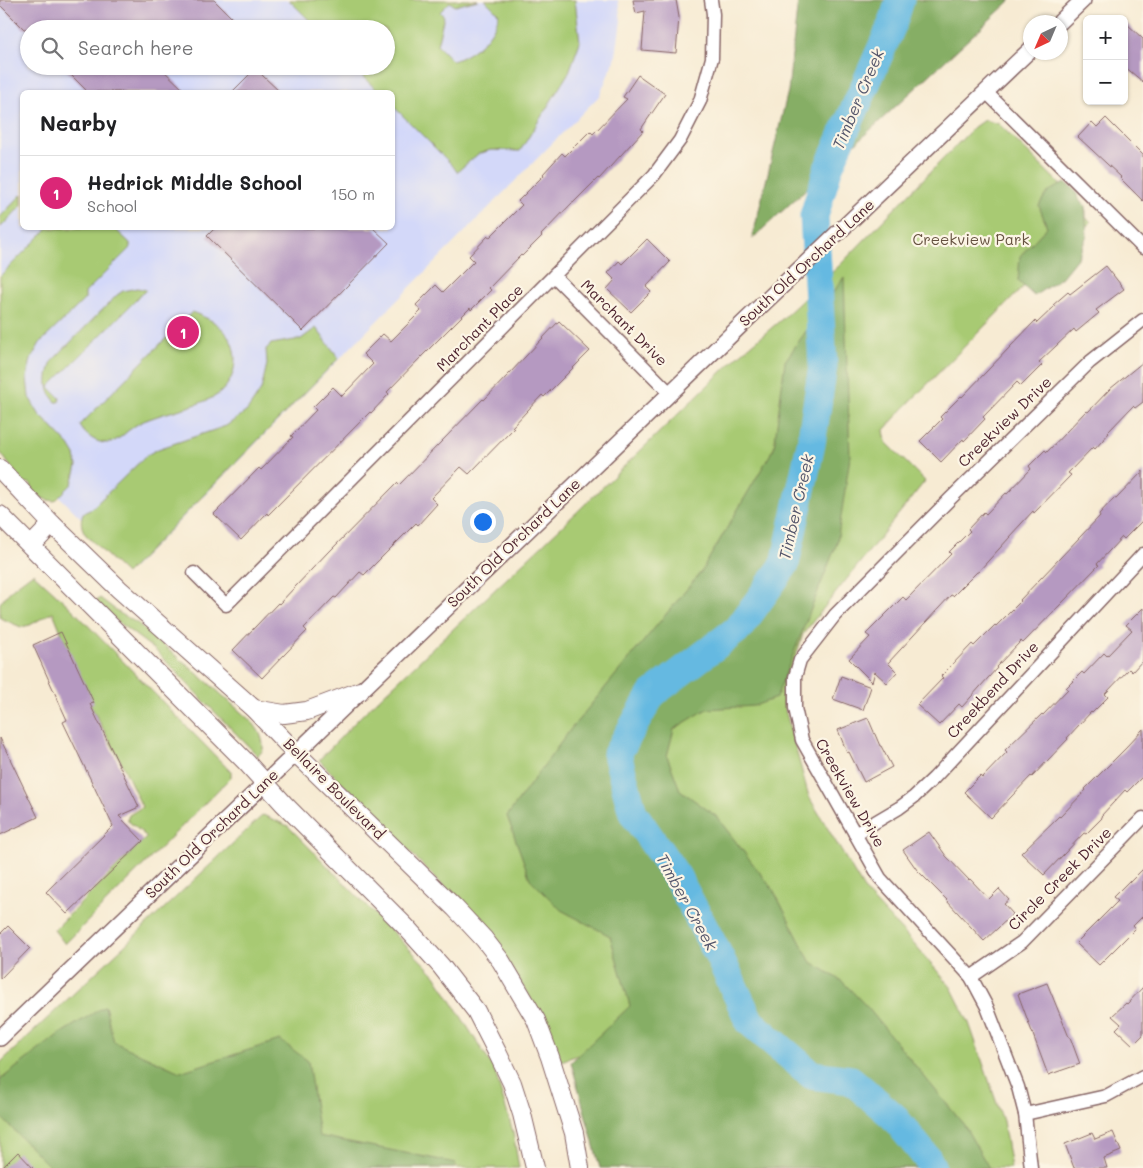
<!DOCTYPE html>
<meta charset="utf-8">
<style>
:root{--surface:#fff;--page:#f6f6f6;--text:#202124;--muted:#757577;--line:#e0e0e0;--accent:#db2777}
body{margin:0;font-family:Mali,sans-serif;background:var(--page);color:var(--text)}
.controls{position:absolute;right:15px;top:15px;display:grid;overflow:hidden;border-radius:8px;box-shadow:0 1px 4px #0004}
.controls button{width:45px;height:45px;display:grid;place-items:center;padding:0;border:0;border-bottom:1px solid var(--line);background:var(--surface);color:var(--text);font:25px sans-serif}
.compass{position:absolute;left:1023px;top:15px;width:45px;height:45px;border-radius:50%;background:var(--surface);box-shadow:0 1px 4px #0004;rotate:224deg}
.you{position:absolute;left:482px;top:521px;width:18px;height:18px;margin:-12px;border:4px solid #fff;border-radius:50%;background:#1a73e8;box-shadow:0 0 0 8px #1a73e833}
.badge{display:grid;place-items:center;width:32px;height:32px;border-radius:50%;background:var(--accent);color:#fff;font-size:16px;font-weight:700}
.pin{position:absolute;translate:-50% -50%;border:2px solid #fff;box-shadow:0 1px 5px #0006}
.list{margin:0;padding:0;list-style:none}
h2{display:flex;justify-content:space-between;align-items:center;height:65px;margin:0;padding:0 20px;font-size:21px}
h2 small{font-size:16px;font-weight:400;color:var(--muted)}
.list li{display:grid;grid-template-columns:32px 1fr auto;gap:15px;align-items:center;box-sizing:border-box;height:75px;padding:0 20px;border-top:1px solid var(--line)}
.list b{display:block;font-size:19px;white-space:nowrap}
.list p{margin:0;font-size:16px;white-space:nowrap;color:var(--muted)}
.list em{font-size:16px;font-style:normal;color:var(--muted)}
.icon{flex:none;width:28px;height:28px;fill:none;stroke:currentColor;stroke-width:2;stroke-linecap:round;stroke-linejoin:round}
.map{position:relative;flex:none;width:1143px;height:1168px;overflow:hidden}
.search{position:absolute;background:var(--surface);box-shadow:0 1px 4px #0004;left:20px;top:20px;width:375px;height:55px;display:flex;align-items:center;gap:12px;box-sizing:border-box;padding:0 18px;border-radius:28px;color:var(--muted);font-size:19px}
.panel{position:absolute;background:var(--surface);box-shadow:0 1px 4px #0004;left:20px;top:90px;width:375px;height:140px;border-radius:8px}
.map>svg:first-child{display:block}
</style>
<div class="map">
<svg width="1143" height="1168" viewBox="0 0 1143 1168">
<rect width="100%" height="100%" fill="#fcf5e5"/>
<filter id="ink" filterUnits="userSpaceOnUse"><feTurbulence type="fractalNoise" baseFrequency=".02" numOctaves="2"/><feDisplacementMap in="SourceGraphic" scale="10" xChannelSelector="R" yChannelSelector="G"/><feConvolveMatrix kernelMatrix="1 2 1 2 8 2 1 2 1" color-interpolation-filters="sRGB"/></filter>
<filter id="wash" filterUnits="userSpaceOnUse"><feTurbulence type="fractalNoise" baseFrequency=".0096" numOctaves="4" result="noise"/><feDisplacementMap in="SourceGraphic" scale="20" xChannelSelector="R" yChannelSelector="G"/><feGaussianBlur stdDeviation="1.12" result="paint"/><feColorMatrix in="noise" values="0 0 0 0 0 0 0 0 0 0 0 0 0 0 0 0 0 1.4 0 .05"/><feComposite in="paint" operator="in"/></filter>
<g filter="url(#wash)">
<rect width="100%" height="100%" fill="#f7ebd3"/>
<path fill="#d3d8f9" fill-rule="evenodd" d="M0,0H618L621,21L616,55L600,95L132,569L0,437ZM29,29H386V66H29ZM22,92H392V228H22Z"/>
<g fill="#a8ca73" stroke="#79744f">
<path d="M289,0H478L455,6L450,2L440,12L444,16L437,45L453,61C473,54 494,36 499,14L485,0H575L580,42L569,72L520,151L491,150L478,154L457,172L453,166L393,106L392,92H379L362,76L372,66H386V29H318Z"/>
<path d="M984,120L999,124L1086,210V218L1091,222L1037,273L902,410L884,430L886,442L925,481L803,634L782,698L809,797L867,894L906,935L951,987L969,1023L1003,1121L1011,1168H616L624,1039L561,1061L547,1027L493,937L409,851L319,760L361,716L577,512L737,357L782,319L840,265L974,127Z"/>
<path d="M22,194V205L0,228V217Z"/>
<path d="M48,228H114L130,243V248L85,293V299L40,343L31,359L27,378L29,397L39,414L69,445L75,455L77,466L72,484L55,501C43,500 38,497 30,488L32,485L29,483H23L0,452V276Z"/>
<path d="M137,288L146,290L49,387L60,398L59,402H56C44,390 47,373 53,360L117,295L123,291Z"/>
<path d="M192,312C201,316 211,319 219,326C242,344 240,382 214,397C194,407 170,411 149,419C143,421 137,424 132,428C124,433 117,443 106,443C96,443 83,434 80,425Z"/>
<path d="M316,328L339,358L126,574L86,535C81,528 80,521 83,513L90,510L147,455L158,449L226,426L247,411L261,390L267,364L266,349L271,344L301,339Z"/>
<path d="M33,573L71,608L231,772V777L65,944L54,930L147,837L127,820L129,815L142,807L122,764L92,708L53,612L30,625L21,627L0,618V603L13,588Z"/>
<path d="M100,598L121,614L137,623L212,686L252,722C259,730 264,739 263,750L258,756L203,700L155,650L118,622L96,601Z"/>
<path d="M263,815L288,826L435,975L494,1069L513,1132L519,1168H0V1063Z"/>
</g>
<g fill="#86ae65" stroke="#686648">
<path d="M798,0H1011L752,239L788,91Z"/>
<path d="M1065,183L1074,189L1079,199L1085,206L1087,236L1078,257L1061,278L1034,296L1018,281L1020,256L1047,227L1039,206C1046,191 1052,189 1065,183Z"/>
<path d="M844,277L850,457L837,543L776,698L754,706L707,709L674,729L667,756L680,790L716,816L774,891L810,961L843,982L868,1008L964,1125L989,1168H600L571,1062L630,1006L610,936L561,910L530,879L507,816L570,730L701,572L774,448L785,361Z"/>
<path d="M105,1006L114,1042L180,1072L280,1040L308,1061L319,1136L456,1163L454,1168H51L0,1116V1080L58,1035Z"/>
</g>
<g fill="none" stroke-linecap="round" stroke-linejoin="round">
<path stroke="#65b9e1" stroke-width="29" d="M900,0L892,25L828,169L814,216L823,366L811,444L785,564L739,628L652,694L617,754L633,813L677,877L720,958L750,1022L812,1075L851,1080L893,1116L927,1158L932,1168"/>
</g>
<g id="blocks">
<g fill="#b599c1">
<path d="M0,0H214L243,29H24L0,5Z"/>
<path d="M633,0H676L679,17L676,53L642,50L645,11L636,13Z"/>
<path d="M1124,21L1143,39V82L1124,66Z"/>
<path d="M62,66H159L186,92H88Z"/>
<path d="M256,68L263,76L280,92H232Z"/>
<path d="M638,75L665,94L641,129L643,131L599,179L598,178L573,203H572L541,235L542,236L522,256L521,255L489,288L491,290L471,310L470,308L422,356L387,392L389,394L371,413L370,412L268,515L267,513L241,540L214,514L259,468L261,470L293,437L291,436L316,410L313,407L333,387L342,396L373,364L363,354L383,334L391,341L421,311L416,305L436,285L443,292L474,261L469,256L488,236L490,237L522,205L518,201L544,175L543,174L562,153L565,156L590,131L593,134L627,99L623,97Z"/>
<path d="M1106,118L1143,155V201L1120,178L1121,177L1078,137L1092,122L1097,127Z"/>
<path d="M215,228H373L389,243L303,331L207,236Z"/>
<path d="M647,239L670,262L646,287L651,292L631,312L607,289L615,280L608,273L619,261L622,264Z"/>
<path d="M1106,266L1124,289L1096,310L1099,313L1076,332L1074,329L1039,362L1042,365L1021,386L1017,382L983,417L985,419L964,441L963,439L941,462L920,441L942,419L940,417L961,396L962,397L1035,321L1037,323L1055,306L1053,305L1068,292L1070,294Z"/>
<path d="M559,321L590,351L544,397L542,395L512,427L514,428L469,474L461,467L431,498L437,504L418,525L416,523L364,575L360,572L336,598L334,597L304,628L307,631L262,678L233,650L278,603L279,604L328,552H329L397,483L399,485L483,399L484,400L509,374Z"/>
<path d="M1143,362V402L1135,408L1133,406L1108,432L1109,433L1095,449L1093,447L1068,473L1071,475L1034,513L1033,511L1009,537H1010L978,572H977L953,596L951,595L888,663L897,672L887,683L875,672L872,682L849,659L870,637L866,634L903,597L906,600L951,554L949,552L970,531L968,529L984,512L986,514L1006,493L1007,494L1031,469L1029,466L1045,450L1047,452L1086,411L1088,412L1110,389Z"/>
<path d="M1143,471V520L1124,539L1122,537L1097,564L1099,565L1023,643L1021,641L996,667L997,668L962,707L959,704L939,725L917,705L943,678L941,676L951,666L972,644L974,646L995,625L996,626L1021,601L1020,600L1100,516L1099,514L1114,498L1116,499Z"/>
<path d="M1143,608V660L1132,672L1129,669L1105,694L1108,697L1092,713L1091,712L1067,738L1068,739L1048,760L1032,777L1031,776L991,818L964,792L980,776L982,778L1007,752L1005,750L1042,714L1043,715L1068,689L1066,688L1082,672L1084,674L1104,653L1107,656L1132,630L1126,625Z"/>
<path d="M61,632L94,703L90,704L139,807L119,816L143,841L67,914L46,892L113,826L63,722L67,720L33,645Z"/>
<path d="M841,676L871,687L863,710L833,699Z"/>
<path d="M868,718L880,746H881L892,767L864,782L849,752L847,753L838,730Z"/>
<path d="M1143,729V776L1127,792L1125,790L1101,816L1102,818L1086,834L1084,833L1044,875L1021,853L1059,816L1060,817L1086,790L1085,789L1127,747H1126Z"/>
<path d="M0,738L38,817L0,835Z"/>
<path d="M929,832L946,856L969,880L970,879L989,899L999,889L1009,900L1004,904L1013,914L984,941L946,900H947L917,870L903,850Z"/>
<path d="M1143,869V916L1133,926L1135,929L1099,965L1076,943L1118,901L1113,897L1129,881L1130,882Z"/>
<path d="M8,926L30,948L0,979V934Z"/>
<path d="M1047,983L1069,1037H1070L1080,1064L1048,1075L1018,994Z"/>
<path d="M1143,987V1035L1133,1045L1116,1029L1121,1024L1112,1016L1126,1003L1127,1004Z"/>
<path d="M1113,1132L1121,1151L1104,1158L1107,1168H1074L1065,1144L1092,1133L1095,1139Z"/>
<path d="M18,1152L33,1168H2Z"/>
</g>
</g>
</g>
<g filter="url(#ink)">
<use href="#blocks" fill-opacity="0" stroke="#876666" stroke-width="1"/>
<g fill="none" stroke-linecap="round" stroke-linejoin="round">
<g stroke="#876666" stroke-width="15">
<g id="minor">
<path d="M986,92L1143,248"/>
<path d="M554,276L670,393"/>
<path d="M194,573L226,605L654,175L680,140L700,101L712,58L713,14L711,0"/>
<path d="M855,834L899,808L914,797L934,778L1143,554"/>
<path d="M971,977L1022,942L1143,818"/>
<path d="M1025,1114L1106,1096L1143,1076"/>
<path d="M1031,1168L1025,1114L1018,1087L987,1007L971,977L880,878L802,740L795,708V677L800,660L835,615L950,499L1090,362L1143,320"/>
</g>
</g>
<g stroke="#876666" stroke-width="18">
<g id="tertiary">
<path d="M1060,22L1083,0"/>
<path d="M0,1038L765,302L1030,50"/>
</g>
</g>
<g stroke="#876666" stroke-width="20">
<g id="secondary">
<path d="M0,469L52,524L119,589L254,709L296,753L455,908L484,939L501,961L536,1020L550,1057L574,1133L580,1168"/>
<path d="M0,515L246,762L284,804L405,926L441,966L476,1011L497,1052L512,1083L522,1114L535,1168"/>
<path d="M31,546L52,524"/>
<path d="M254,709L284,714L307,711L360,691"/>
</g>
</g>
<use href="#minor" stroke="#fff" stroke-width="12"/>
<use href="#tertiary" stroke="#fff" stroke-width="15"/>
<use href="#secondary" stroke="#fff" stroke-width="18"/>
</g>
</g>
<g text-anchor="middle" stroke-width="4.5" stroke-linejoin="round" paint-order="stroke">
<g font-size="15" fill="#665241" stroke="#fcf5e5">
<text x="971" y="245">Creekview Park</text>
</g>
<g font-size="15" fill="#4a1f2b" stroke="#fcf5e5">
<text transform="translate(807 263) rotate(-43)" y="5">South Old Orchard Lane</text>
<text transform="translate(624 323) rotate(45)" y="5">Marchant Drive</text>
<text transform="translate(480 328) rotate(-45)" y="5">Marchant Place</text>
<text transform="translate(1005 422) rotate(-44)" y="5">Creekview Drive</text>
<text transform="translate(514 543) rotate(-44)" y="5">South Old Orchard Lane</text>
<text transform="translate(993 690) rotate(-47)" y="5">Creekbend Drive</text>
<text transform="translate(334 789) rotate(45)" y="5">Bellaire Boulevard</text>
<text transform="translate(850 793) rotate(60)" y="5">Creekview Drive</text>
<text transform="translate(212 834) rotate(-44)" y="5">South Old Orchard Lane</text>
<text transform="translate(1060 879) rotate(-45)" y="5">Circle Creek Drive</text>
</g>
<g font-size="16" font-style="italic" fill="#53556b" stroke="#fcf5e5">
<text transform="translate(858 99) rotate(-67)" y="6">Timber Creek</text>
<text transform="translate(796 507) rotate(-77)" y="6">Timber Creek</text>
<text transform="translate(687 902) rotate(61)" y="6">Timber Creek</text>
</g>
</g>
</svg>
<div class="controls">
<button>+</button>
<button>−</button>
</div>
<svg class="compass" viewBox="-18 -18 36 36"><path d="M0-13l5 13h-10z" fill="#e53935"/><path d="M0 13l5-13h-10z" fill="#757577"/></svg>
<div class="you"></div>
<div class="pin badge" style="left:183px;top:332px">1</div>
<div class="search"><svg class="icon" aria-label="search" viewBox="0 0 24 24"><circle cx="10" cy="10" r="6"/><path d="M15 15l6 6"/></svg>Search here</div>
<section class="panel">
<h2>Nearby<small></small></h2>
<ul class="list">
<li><span class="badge">1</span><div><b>Hedrick Middle School</b><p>School</p></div><em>150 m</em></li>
</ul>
</section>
</div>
